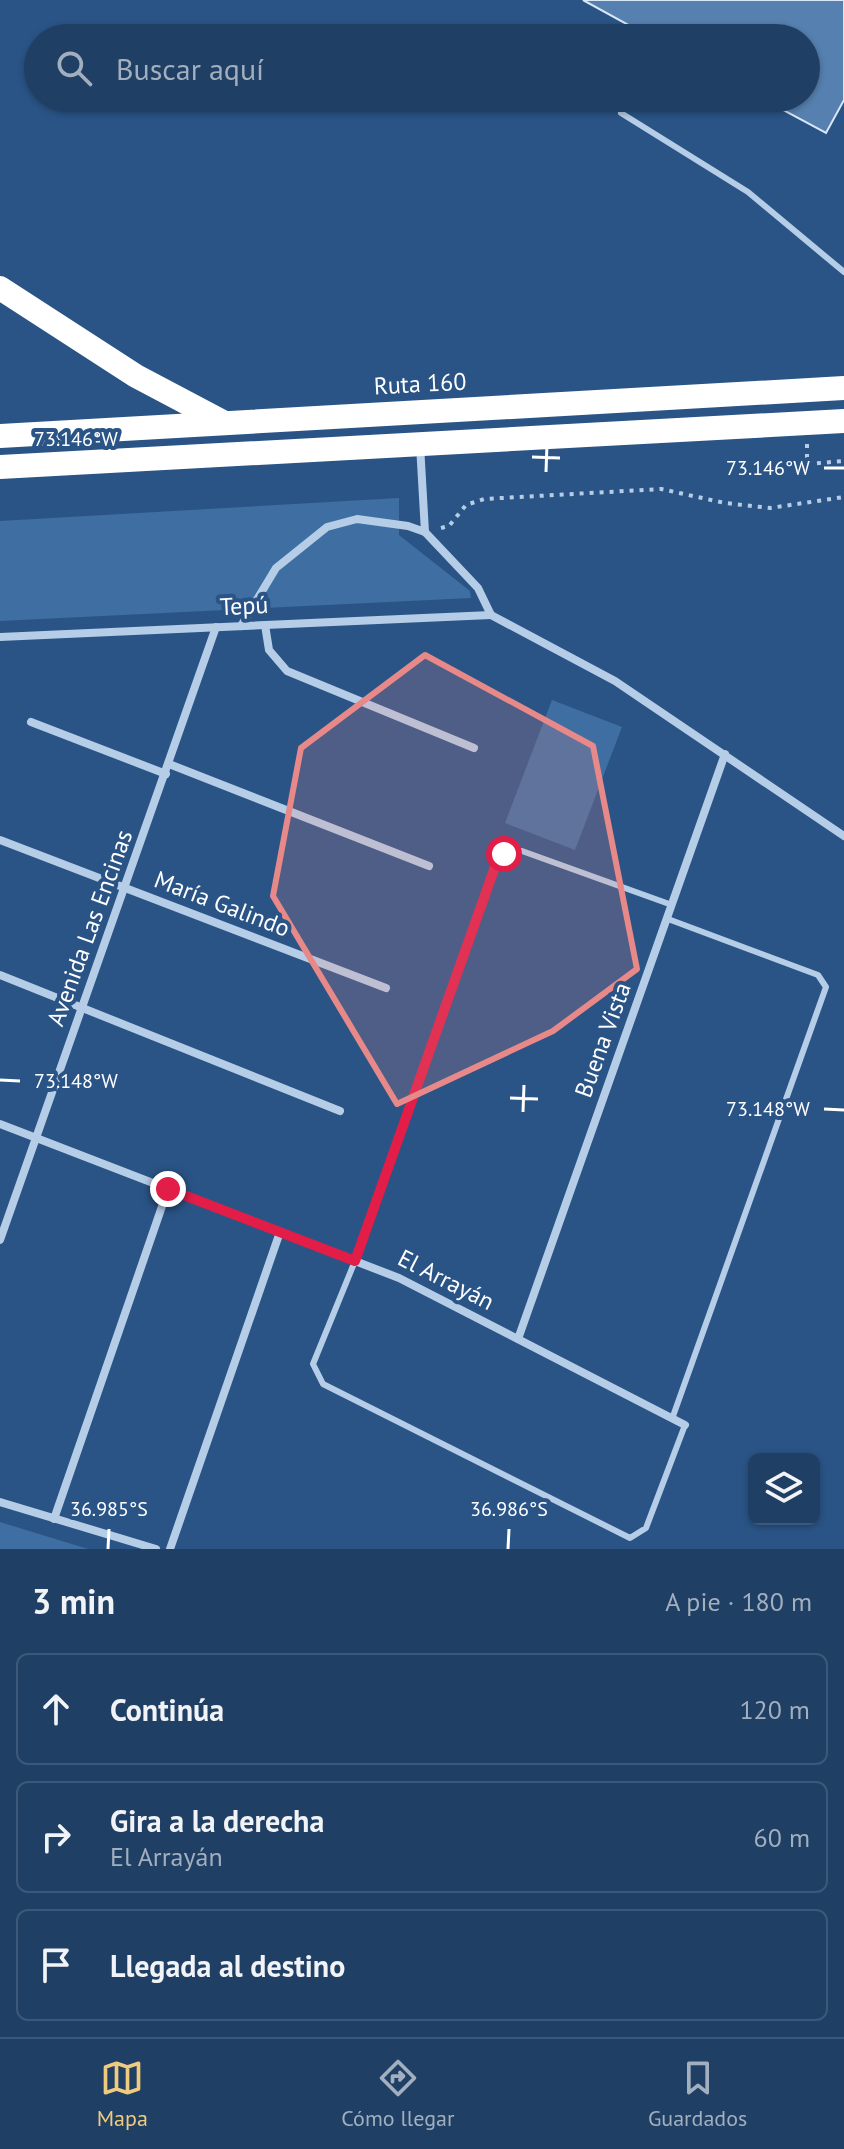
<!DOCTYPE html>
<html lang="es">
<meta charset="utf-8">
<style>
:root{--surface:#203f64;--page:#28466a;--text:#f1f3f6;--muted:#a2afbf;--line:#3d5878;--accent:#eecb7e}
body{margin:0;font-family:"PT Sans",sans-serif;background:var(--page);color:var(--text)}
.controls{position:absolute;right:24px;bottom:24px;display:grid;overflow:hidden;border-radius:12px;box-shadow:0 2px 6px #0004}
.controls button{width:72px;height:72px;display:grid;place-items:center;padding:0;border:0;border-bottom:2px solid var(--line);background:var(--surface);color:var(--text);font:40px sans-serif}
.stop{position:absolute;width:24px;height:24px;margin:-18px;border:6px solid #e11d48;border-radius:50%;background:#fff}
.stop.end{background:#e11d48;border-color:#fff;box-shadow:0 2px 8px #0008}
.list{margin:0;padding:0;list-style:none}
h2{display:flex;justify-content:space-between;align-items:center;height:104px;margin:0;padding:0 32px;font-size:34px}
h2 small{font-size:26px;font-weight:400;color:var(--muted)}
.list li{display:grid;grid-template-columns:52px 1fr auto;gap:24px;align-items:center;box-sizing:border-box;height:112px;margin:0 16px 16px;padding:0 16px;border:2px solid var(--line);border-radius:12px}
.list b{display:block;font-size:30px;white-space:nowrap}
.list p{margin:0;font-size:26px;white-space:nowrap;color:var(--muted)}
.list em{font-size:26px;font-style:normal;color:var(--muted)}
.icon{flex:none;width:44px;height:44px;fill:none;stroke:currentColor;stroke-width:2;stroke-linecap:round;stroke-linejoin:round}
.map{position:relative;flex:none;width:844px;height:1549px;overflow:hidden}
.search{position:absolute;background:var(--surface);box-shadow:0 2px 6px #0004;left:24px;right:24px;top:24px;height:88px;display:flex;align-items:center;gap:20px;box-sizing:border-box;padding:0 28px;border-radius:44px;color:var(--muted);font-size:30px}
.sheet{height:488px;background:var(--surface)}
nav{display:flex;justify-content:space-around;align-items:center;box-sizing:border-box;height:112px;border-top:2px solid var(--line);background:var(--surface);font-size:22px;color:var(--muted)}
nav a{display:grid;justify-items:center;gap:4px}
nav .on{color:var(--accent)}
.map>svg:first-child{display:block}
</style>
<div class="map">
<svg width="844" height="1549" viewBox="0 0 844 1549">
<rect width="100%" height="100%" fill="#2a5486"/>
<g fill="#3f6ea2">
<path d="M399,498V535L470,591L471,598L0,621V521Z"/>
<path d="M552,700L622,727L575,850L505,823Z"/>
<path d="M0,1522L88,1549H0Z"/>
</g>
<path fill="#5680af" stroke="#d9e7f6" stroke-width="2" d="M583,0H844V100L826,133L761,98H806V38H652Z"/>
<g fill="none" stroke-linecap="round" stroke-linejoin="round">
<g stroke="#b6cde7" stroke-width="4" stroke-dasharray="4 6" stroke-linecap="butt">
<path d="M807,444V464L844,461"/>
<path d="M441,528L449,526L466,505L484,499L661,489L725,503L770,508L844,497"/>
</g>
<g stroke="#b6cde7" stroke-width="6">
<path d="M621,113L748,192L844,272"/>
<path d="M672,905L522,851H509L499,858L355,1261L313,1364L323,1384L630,1538L646,1528L685,1425"/>
<path d="M668,919L818,975L826,987L672,1419"/>
</g>
<g stroke="#b6cde7" stroke-width="8">
<path d="M420,445L425,532"/>
<path d="M265,625L269,650L287,671L474,748"/>
<path d="M241,626L276,568L327,527L357,519L408,526L425,532L478,588L491,615L615,681L844,836"/>
<path d="M0,637L491,615"/>
<path d="M31,722L166,774"/>
<path d="M169,764L429,866"/>
<path d="M0,840L386,988"/>
<path d="M0,975L340,1111"/>
<path d="M0,1124L399,1278L685,1425"/>
<path d="M0,1240L216,627"/>
<path d="M518,1339L725,754"/>
<path d="M0,1502L156,1549"/>
<path d="M54,1519L168,1189"/>
<path d="M170,1549L280,1232"/>
</g>
<g stroke="#fff" stroke-width="24">
<path d="M0,288L136,376L223,422"/>
<path d="M0,436L844,388"/>
<path d="M0,467L844,421"/>
</g>
</g>
<g fill="none" stroke-linecap="round" stroke-linejoin="round">
<path stroke="#e11d48" stroke-width="10" d="M168,1189L355,1261L496,864L504,854"/>
</g>
<path fill="#e88989" fill-opacity="0.2" stroke="#e88989" stroke-width="6" stroke-linejoin="round" d="M425,655L593,746L637,969L553,1031L397,1104L273,896L301,748Z"/>
<path fill="none" stroke="#fff" stroke-width="3" d="M0,439H20M532,457L560,458M824,468H844M546,472L547,444M0,1080L20,1081M510,1098L538,1099M824,1109L844,1110M523,1112L524,1085M108,1549L109,1529M508,1549L509,1529"/>
<g text-anchor="middle" stroke-width="8" stroke-linejoin="round" paint-order="stroke">
<g font-size="24" fill="#fff" stroke="#2a5486">
<text transform="translate(420 384) rotate(-3)" y="8">Ruta 160</text>
<text transform="translate(244 606) rotate(-3)" y="8">Tepú</text>
<text transform="translate(222 904) rotate(21)" y="8">María Galindo</text>
<text transform="translate(90 928) rotate(-70)" y="8">Avenida Las Encinas</text>
<text transform="translate(603 1040) rotate(-70)" y="8">Buena Vista</text>
<text transform="translate(446 1280) rotate(27)" y="8">El Arrayán</text>
</g>
</g>
<g font-size="20" text-anchor="middle" fill="#fff" stroke="#2a5486" stroke-width="8" stroke-linejoin="round" paint-order="stroke">
<text x="76" y="446">73.146°W</text>
<text x="768" y="475">73.146°W</text>
<text x="76" y="1088">73.148°W</text>
<text x="768" y="1116">73.148°W</text>
<text x="109" y="1516">36.985°S</text>
<text x="509" y="1516">36.986°S</text>
</g>
</svg>
<div class="controls">
<button><svg class="icon" aria-label="layers" viewBox="0 0 24 24"><path d="M12 4l9 5-9 5-9-5zM3 14l9 5 9-5"/></svg></button>
</div>
<div class="stop" style="left:504px;top:854px"></div>
<div class="stop end" style="left:168px;top:1189px"></div>
<div class="search"><svg class="icon" aria-label="search" viewBox="0 0 24 24"><circle cx="10" cy="10" r="6"/><path d="M15 15l6 6"/></svg>Buscar aquí</div>
</div>
<section class="sheet">
<h2>3 min<small>A pie · 180 m</small></h2>
<ul class="list">
<li><svg class="icon" aria-label="ahead" viewBox="0 0 24 24"><path d="M12 20V5M6 11l6-6 6 6"/></svg><div><b>Continúa</b></div><em>120 m</em></li>
<li><svg class="icon" aria-label="right" viewBox="0 0 24 24"><path d="M7 20v-9h11M14 6l5 5-5 5"/></svg><div><b>Gira a la derecha</b><p>El Arrayán</p></div><em>60 m</em></li>
<li><svg class="icon" aria-label="arrive" viewBox="0 0 24 24"><path d="M6 21V4h12l-3 4 3 4H6"/></svg><div><b>Llegada al destino</b></div></li>
</ul>
</section>
<nav>
<a class="on"><svg class="icon" aria-label="map" viewBox="0 0 24 24"><path d="M3 6l6-2 6 2 6-2v14l-6 2-6-2-6 2zM9 4v14M15 6v14"/></svg>Mapa</a>
<a><svg class="icon" aria-label="directions" viewBox="0 0 24 24"><path d="M12 3l9 9-9 9-9-9zM9 14v-3h6M13 9l2 2-2 2"/></svg>Cómo llegar</a>
<a><svg class="icon" aria-label="saved" viewBox="0 0 24 24"><path d="M7 4h10v16l-5-4-5 4z"/></svg>Guardados</a>
</nav>
